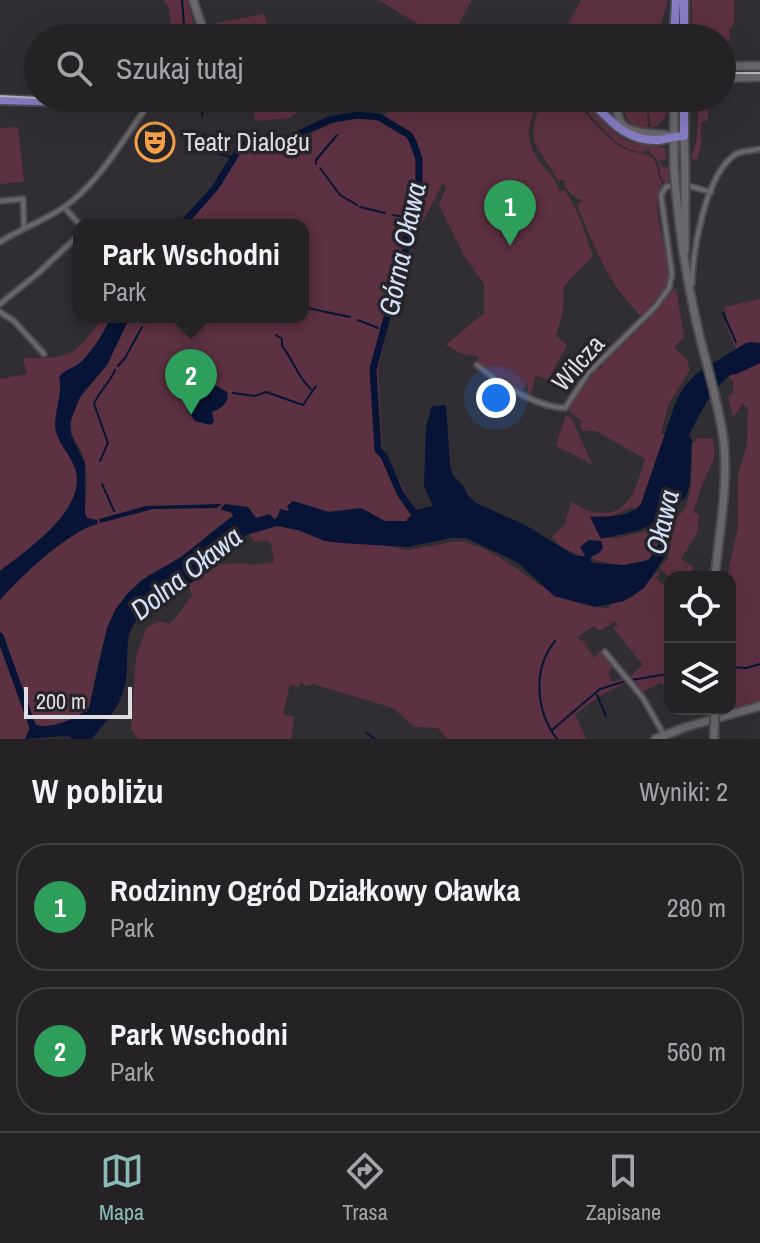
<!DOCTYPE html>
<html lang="pl">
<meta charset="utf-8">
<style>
:root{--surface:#252226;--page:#312f32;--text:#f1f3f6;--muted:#a3a4a7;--line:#423f43;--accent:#8bbbb9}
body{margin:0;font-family:"Archivo Narrow",sans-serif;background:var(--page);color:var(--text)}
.controls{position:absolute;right:24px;bottom:24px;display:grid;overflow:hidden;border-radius:16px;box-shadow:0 8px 32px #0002}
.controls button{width:72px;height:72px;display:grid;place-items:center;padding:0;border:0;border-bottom:2px solid var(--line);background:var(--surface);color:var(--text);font:40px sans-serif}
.scale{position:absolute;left:24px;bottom:20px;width:108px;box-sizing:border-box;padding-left:8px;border:4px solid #dfdde1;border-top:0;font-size:22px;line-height:28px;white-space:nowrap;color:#dfdde1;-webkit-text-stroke:6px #272429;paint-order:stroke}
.you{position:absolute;left:496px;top:398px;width:28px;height:28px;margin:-20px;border:6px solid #fff;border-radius:50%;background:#1a73e8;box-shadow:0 0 0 12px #1a73e833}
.badge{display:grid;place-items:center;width:52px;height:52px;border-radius:50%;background:var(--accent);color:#fff;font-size:26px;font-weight:700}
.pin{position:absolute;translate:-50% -66px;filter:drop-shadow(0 2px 4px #0008)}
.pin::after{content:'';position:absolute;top:42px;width:28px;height:24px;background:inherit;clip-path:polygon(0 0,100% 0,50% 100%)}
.popup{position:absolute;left:73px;top:219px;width:236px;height:104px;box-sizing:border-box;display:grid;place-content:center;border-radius:16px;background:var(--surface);filter:drop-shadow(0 2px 6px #0005);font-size:26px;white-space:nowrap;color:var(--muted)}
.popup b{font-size:30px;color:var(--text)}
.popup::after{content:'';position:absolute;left:50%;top:100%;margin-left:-16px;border:16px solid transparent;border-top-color:var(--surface)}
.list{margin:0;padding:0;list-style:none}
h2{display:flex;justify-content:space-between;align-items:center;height:104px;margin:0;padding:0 32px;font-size:34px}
h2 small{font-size:26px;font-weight:400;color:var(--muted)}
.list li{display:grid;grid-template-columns:52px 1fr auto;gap:24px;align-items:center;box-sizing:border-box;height:128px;margin:0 16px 16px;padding:0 16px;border:2px solid var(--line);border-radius:32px}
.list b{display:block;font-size:30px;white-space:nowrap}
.list p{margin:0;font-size:26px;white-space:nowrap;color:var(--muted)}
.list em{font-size:26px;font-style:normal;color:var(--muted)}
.icon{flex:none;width:44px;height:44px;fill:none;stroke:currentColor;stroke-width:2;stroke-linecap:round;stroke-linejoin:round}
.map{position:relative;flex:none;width:760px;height:739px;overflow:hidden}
.search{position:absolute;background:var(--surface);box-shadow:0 8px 32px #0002;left:24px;right:24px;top:24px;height:88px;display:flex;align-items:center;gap:20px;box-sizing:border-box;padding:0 28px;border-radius:44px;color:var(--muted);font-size:30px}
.sheet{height:392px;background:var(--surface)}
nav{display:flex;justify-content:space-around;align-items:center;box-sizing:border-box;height:112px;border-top:2px solid var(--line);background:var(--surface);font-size:22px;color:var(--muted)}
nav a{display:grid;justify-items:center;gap:4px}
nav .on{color:var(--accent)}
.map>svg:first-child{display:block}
</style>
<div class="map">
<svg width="760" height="739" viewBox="0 0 760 739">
<rect width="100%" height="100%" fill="#312e33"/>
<g fill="#5c3142">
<path d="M164,0H187L198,38H172L169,8Z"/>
<path d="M379,0H472L456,29L455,38H440Z"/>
<path d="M581,0H668L657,38H560Z"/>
<path d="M692,0H734V23L729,30L730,38L723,48L724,57L722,38H691Z"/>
<path d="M264,14L271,38H210L206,25Z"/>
<path d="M253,98H317L290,118L255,121Z"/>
<path d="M396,98H539C529,125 522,139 542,165C550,174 556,179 559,191L565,190L578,213L593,256L564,286L563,311L556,336L567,345L548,380L536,375L531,395L528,394L527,383L521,392C504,385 481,372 477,356L462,354L446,345L484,313V284L465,257L439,205L446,188L443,183L406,254L403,280L394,303L378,367L382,449L415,510L406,521H385L366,511L329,512L294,501L290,511H283L274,519L267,516L256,518L248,507C225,518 205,539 184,555C171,565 154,570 142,580C103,611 99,663 89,708C75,720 53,729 35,726L28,712L0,631V600L41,557L83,529C85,511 89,481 85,464C80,438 65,441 74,409L124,317H303V225H185L225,177L238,152L246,147L286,144L335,122L351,118L362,117L381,121Z"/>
<path d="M542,98H570C586,112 601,133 618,145C631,155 643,151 651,157C660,163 656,177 663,185C644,209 675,253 667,282C663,297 651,307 641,316C609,285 594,247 577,205L583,200C574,199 565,190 564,180H558C534,138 525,147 542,98Z"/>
<path d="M574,98C593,101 606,128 622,138C635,147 651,142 665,148L666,159L659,160L662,166L669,168V181L665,184C658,176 661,170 658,162C655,156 651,156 649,149L642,153L628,149L616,142Z"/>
<path d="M626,98H640L647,111L648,127H651L648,109L643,98H667L670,100C667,142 615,135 626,98Z"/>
<path d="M699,98H707L708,120L701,123V145L697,160L691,159L697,138Z"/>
<path d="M18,127L24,182L0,184V128Z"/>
<path d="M676,288L684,337L674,347L687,360L690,370L668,405L661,433L665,435L641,504L636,510L633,507L609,517H591L601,538H616L643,532L657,523C660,530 660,534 658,542C653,574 612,566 590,558L596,555L597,542L589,540L585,557L562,548L552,537L565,524L571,502C577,504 582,509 588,511C629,521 635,491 645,459L596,431H583L579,424L583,422L568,410L584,382L597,368L603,369L601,366Z"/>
<path d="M760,299V343H746L736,349L725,323L728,321L724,307Z"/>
<path d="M101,317H118L61,392L55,427L74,454L81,500L0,587V379L27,374L23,358C49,358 70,361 87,338C92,331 98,325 101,317Z"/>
<path d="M760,363V704L737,710L735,706L730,705V577H727L738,527V475L747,445L748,408L743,404L733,417L728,397L733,392V381L728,376Z"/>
<path d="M566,415L572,419L592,464L556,446Z"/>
<path d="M698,438L712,439C719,456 710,466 704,481C699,491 697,502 693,512L699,515L697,533L681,559L693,567L691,577L670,578L660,568L668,558L671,525L686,507L691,488L692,444Z"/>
<path d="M277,526L298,530L325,541L373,543L407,550L459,541C508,550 538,597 586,604C596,606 599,609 610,608V604L633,597L658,571L660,572L656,578L667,589L670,586V686L660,683L641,693L629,677L643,665L613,628L618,625L615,621L600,631L594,626L577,637L584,642L594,658L601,650L614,667L608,672L612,682L623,678L628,682L603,694L575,714L586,739H447L438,728L414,727L393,708L313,684L305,686L301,682L299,687L290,684L283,714L294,717L291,739H138L131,729L136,656L147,627L160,621L168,624C180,617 182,605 193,595L186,585L213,565L241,563L255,565L274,562L271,544L267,541L254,542L249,533Z"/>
<path d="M0,646L30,727L25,739H0Z"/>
</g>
<g fill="#071435">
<path d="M110,317H130L107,365L80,397L70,422L71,435L85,463V513L87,518L97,520L98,524C71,529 19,578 0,600V571C28,549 85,511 76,471C72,457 60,446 56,432C52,414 64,394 59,377C65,369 73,369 81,362C90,354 107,329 110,317Z"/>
<path d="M753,342L760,343V363L737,374L730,375C710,392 701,412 689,435L692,440L690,484L686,497L679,503L671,525L666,555L644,588L624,601L595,607L554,596L517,562L466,538H451L408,547L341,543L325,541L298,530L277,526L246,535L196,580L176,591H170C154,605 130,617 128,642C126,659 129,676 123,692C118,710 103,724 92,739H73L68,736L25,739L32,723C46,732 76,719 89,708L107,628L115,610L127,594L142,580L181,557L233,516L232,513L220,509L225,504L248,507L256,518L270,514L274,519L277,518L280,509L289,511L287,506L293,501L329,512L361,508L385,521H406L415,510L433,506L424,486L426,426L432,406L446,405L450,465L453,475L464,487L467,494L476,503L525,525L576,556H585L580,547L589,540L601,541L603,548L599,553L592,556L590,560L593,563L624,565L649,560L658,546L660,520L640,530L601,539L590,517C608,516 629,518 641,504L675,404L683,388L697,373L746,343Z"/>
<path d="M215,385L227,392C230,402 221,409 212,412L214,422L210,425L195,421L188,412C190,401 196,398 207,397L209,390Z"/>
<path d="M222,504L217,508L153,509L100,523L99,519L146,506Z"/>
</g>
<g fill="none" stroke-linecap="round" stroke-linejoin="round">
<g stroke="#071435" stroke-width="2">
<path d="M182,0L185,38"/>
<path d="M202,116L204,98"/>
<path d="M204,134L219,154L233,158"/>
<path d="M316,164V160L337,135"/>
<path d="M320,168L340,195L357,205"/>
<path d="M360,207L385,213"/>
<path d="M393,215L405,217"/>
<path d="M303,307L350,317"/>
<path d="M723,313L736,342"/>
<path d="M358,320L378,328"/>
<path d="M144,323L147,317"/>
<path d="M382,331L385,332"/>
<path d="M276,335L282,339V346C293,359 297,377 311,389"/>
<path d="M118,366L125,358L142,327"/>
<path d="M233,393L255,396L266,392L303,405L316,386"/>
<path d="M100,461L108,443L94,404C99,391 110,383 115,370"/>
<path d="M102,484L106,493"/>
<path d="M107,495L114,511"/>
<path d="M555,641C532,669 536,712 557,739"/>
<path d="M731,667L746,668L760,664"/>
<path d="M631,680L668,674"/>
<path d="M597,695L606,716"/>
<path d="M552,730L600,689L626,681"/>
<path d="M367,733L375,739"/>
</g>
<g stroke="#071435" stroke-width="7">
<path d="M182,225L215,188L241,146L282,142L329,120L357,115L379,117L409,135L413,142L419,159V185L405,217L406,246L401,278L392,299L373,369L378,450L384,456L400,493L418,519"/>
<path d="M0,636L35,733"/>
</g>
<g stroke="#4c4a4e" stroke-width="8">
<g id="street">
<path d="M685,185L711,192"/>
<path d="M0,201L23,199L24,228"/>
<path d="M64,207L80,225"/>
<path d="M0,242C23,227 50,219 71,202C102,177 123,140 146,108L148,98"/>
<path d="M692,284C693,250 705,174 736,154C743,150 752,151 760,149"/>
<path d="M0,304L36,275L79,235"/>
<path d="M0,312L14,321L44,354"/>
<path d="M477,365C499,383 536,407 565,408L589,372L656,306L669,288L672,274L661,195L666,187L676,184"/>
<path d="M605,652L643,698L664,735"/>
</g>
</g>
<g stroke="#4c4a4e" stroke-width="11">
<g id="secondary">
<path d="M193,0L206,38"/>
<path d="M722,66H760"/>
<path d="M722,78L760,77"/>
<path d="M619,98C609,140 649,131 674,136"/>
<path d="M674,98V167"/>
<path d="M684,136L685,166"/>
<path d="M676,192C680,237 687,281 697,325C706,364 719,403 724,443C728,489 719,532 715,577"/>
<path d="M685,192V251"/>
<path d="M655,739L686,727L760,706"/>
</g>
</g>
<g stroke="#4c4a4e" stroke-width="12">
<g id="primary">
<path d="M684,0V38"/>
<path d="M674,38L676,0"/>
<path d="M588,98C610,120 625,141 658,140C667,139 675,136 684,136V98"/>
<path d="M0,100L67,102L137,98"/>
</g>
</g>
<use href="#street" stroke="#69666c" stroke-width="4"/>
<use href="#secondary" stroke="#69666c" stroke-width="7"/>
<use href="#primary" stroke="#867dc4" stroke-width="8"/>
<g stroke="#b5b2b7" stroke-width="2">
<path d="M722,73H760"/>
<path d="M0,96L38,98"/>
</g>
<g stroke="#4c4a4e" stroke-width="11" stroke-linecap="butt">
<g id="secondary-bridge">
<path d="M685,166V192"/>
<path d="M674,167L676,192"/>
<path d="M714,739L715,709"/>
</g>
</g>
<use href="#secondary-bridge" stroke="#69666c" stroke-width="7"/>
</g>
<defs>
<g id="theatre-ring" transform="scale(2)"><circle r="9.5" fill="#272429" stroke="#f6a247" stroke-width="1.5"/><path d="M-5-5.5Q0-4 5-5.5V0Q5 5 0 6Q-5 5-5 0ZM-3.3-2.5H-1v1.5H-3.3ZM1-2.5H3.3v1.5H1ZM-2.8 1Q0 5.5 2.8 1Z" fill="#f6a247"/></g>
</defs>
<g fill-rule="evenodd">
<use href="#theatre-ring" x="155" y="142"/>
</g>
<g text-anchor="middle" stroke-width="7" stroke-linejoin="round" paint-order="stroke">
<g font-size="26" fill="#dfdde1" stroke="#272429" text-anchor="start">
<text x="183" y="151">Teatr Dialogu</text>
</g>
<g font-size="26" fill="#dfdde1" stroke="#272429">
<text transform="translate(578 363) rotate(-49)" y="9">Wilcza</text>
</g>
<g font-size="28" font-style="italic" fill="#d2e0fa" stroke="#272429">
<text transform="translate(402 249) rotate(-78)" y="10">Górna Oława</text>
<text transform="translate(662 522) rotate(-77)" y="10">Oława</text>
<text transform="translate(186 573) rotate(-38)" y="10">Dolna Oława</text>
</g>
</g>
</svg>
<div class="controls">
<button><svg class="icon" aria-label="locate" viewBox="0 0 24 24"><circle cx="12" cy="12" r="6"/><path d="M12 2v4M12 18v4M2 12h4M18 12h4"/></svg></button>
<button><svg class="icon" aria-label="layers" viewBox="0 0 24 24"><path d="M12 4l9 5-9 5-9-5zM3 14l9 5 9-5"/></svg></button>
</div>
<div class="scale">200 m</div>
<div class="you"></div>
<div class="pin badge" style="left:510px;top:246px;background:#2e9e5b">1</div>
<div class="pin badge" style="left:191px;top:415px;background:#2e9e5b">2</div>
<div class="popup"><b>Park Wschodni</b>Park</div>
<div class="search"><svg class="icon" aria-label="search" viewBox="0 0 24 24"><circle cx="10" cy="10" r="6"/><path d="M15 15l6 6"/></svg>Szukaj tutaj</div>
</div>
<section class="sheet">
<h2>W pobliżu<small>Wyniki: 2</small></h2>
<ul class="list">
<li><span class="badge" style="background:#2e9e5b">1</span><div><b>Rodzinny Ogród Działkowy Oławka</b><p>Park</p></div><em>280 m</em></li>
<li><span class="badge" style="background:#2e9e5b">2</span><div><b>Park Wschodni</b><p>Park</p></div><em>560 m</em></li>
</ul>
</section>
<nav>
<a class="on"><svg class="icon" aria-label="map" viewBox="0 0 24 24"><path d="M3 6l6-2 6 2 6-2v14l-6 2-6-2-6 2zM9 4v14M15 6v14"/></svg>Mapa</a>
<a><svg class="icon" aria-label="directions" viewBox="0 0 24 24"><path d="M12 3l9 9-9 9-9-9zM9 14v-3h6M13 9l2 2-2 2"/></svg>Trasa</a>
<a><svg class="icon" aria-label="saved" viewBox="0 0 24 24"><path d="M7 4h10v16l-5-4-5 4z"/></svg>Zapisane</a>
</nav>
